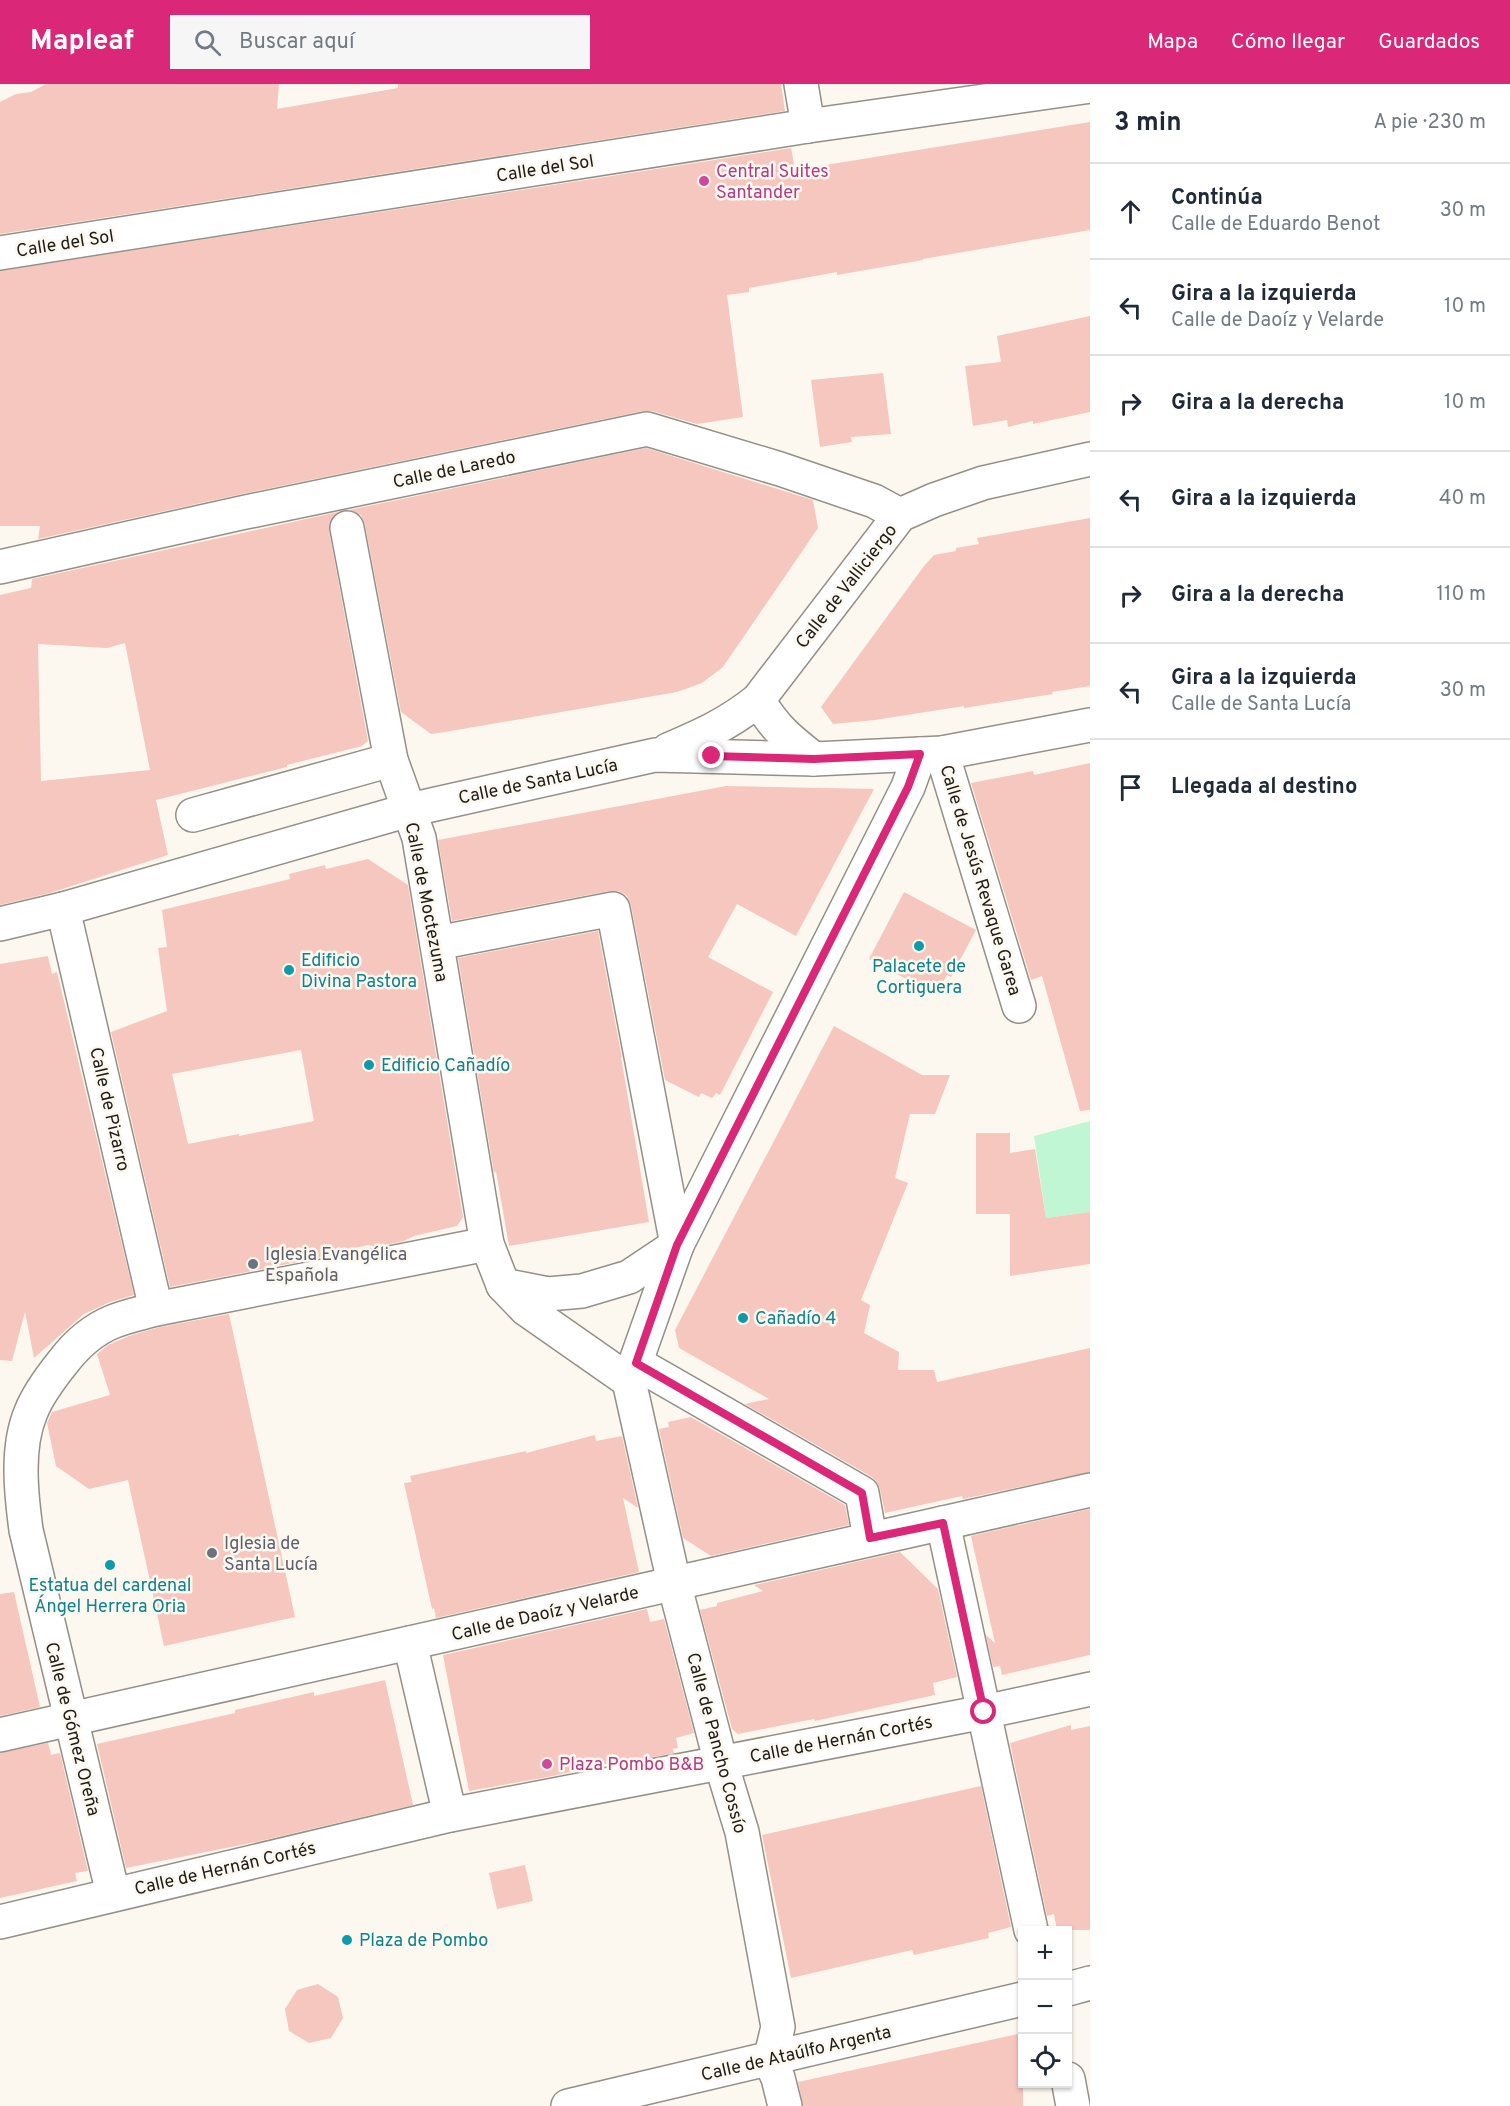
<!DOCTYPE html>
<html lang="es">
<meta charset="utf-8">
<style>
:root{--surface:#fff;--page:#f6f6f7;--text:#1f2937;--muted:#747a83;--line:#e0e1e3;--accent:#db2777}
body{margin:0;font-family:Overpass,sans-serif;background:var(--page);color:var(--text)}
.controls{position:absolute;right:18px;bottom:18px;display:grid;overflow:hidden;border-radius:0px;box-shadow:0 2px 4px #0004}
.controls button{width:54px;height:54px;display:grid;place-items:center;padding:0;border:0;border-bottom:2px solid var(--line);background:var(--surface);color:var(--text);font:30px sans-serif}
.stop{position:absolute;width:18px;height:18px;margin:-14px;border:4px solid #db2777;border-radius:50%;background:#fff}
.stop.end{background:#db2777;border-color:#fff;box-shadow:0 2px 6px #0008}
.list{margin:0;padding:0;list-style:none}
h2{display:flex;justify-content:space-between;align-items:center;height:78px;margin:0;padding:0 24px;font-size:26px}
h2 small{font-size:20px;font-weight:400;color:var(--muted)}
.list li{display:grid;grid-template-columns:39px 1fr auto;gap:18px;align-items:center;box-sizing:border-box;height:96px;padding:0 24px;border-top:2px solid var(--line)}
.list b{display:block;font-size:22px;white-space:nowrap}
.list p{margin:0;font-size:20px;white-space:nowrap;color:var(--muted)}
.list em{font-size:20px;font-style:normal;color:var(--muted)}
.icon{flex:none;width:33px;height:33px;fill:none;stroke:currentColor;stroke-width:2;stroke-linecap:round;stroke-linejoin:round}
.map{position:relative;flex:none;width:1090px;height:2022px;overflow:hidden}
header{display:flex;align-items:center;gap:36px;box-sizing:border-box;height:84px;padding:0 30px;background:var(--accent);color:#fff}
header strong{font-size:28px}
nav{display:flex;gap:33px;margin-inline-start:auto;font-size:21px}
.search{width:420px;height:54px;background:var(--page);display:flex;align-items:center;gap:15px;box-sizing:border-box;padding:0 21px;border-radius:0px;color:var(--muted);font-size:22px}
main{display:flex}
aside{flex:1;background:var(--surface)}
.map>svg:first-child{display:block}
</style>
<header>
<strong>Mapleaf</strong>
<div class="search"><svg class="icon" aria-label="search" viewBox="0 0 24 24"><circle cx="10" cy="10" r="6"/><path d="M15 15l6 6"/></svg>Buscar aquí</div>
<nav><a>Mapa</a><a>Cómo llegar</a><a>Guardados</a></nav>
</header>
<main>
<div class="map">
<svg width="1090" height="2022" viewBox="0 0 1090 2022">
<rect width="100%" height="100%" fill="#fcf8ef"/>
<path fill="#c1f6d5" d="M1090,1037V1128L1046,1134L1034,1052Z"/>
<g fill="#f5c7be" fill-rule="evenodd">
<path d="M46,0H279L277,25L398,4V0H781L785,27L0,150V18L16,10L31,8Z"/>
<path d="M1090,38V146L923,175V176L837,191V188L749,204V208L727,211L743,333L697,340L652,327H643L237,411L38,455L40,442H0V187L791,64L795,86Z"/>
<path d="M1090,232V328L1033,340V337L1008,343L1007,336L973,342L965,282L1001,278L997,252Z"/>
<path d="M883,289L891,350L851,353L852,358L820,363L811,296Z"/>
<path d="M646,364L813,416L818,444L723,583L702,599L677,608L445,648L431,650L401,628L365,441L361,431L349,426Z"/>
<path d="M338,428L330,437L329,447L368,657L362,662L287,681V683L156,716L168,771L50,809L0,821V511L31,504L32,495ZM125,559L150,686L41,697L38,560L107,564Z"/>
<path d="M1090,434V602L1052,608L1053,610L964,624V622L875,636L833,640L821,623L924,482L934,471L956,467V464L979,460L977,454Z"/>
<path d="M1090,679V1026L1080,1027L1042,892L1031,896L971,699L1033,687L1034,691Z"/>
<path d="M726,702L874,705L796,852L737,820L708,873L773,908L720,1011L716,1009L712,1014L701,1009L699,1013L665,996L631,821L627,812L619,807H609L452,837L438,756Z"/>
<path d="M368,775L408,801L463,1133L457,1142L414,1152L404,1157L376,1163L368,1161L328,1170V1172L170,1203L111,948L167,927L158,864L167,863L162,826L290,795L289,790L325,781L326,785ZM301,966L314,1037L239,1052V1050L188,1060L172,990Z"/>
<path d="M904,808L976,846L951,893L947,891L936,911L869,875Z"/>
<path d="M598,847L622,974L621,973L649,1138L509,1162L496,1087L494,1089L458,874Z"/>
<path d="M48,872L52,890L57,888L134,1211L110,1218L84,1230L34,1274L25,1228L12,1277L0,1276V880Z"/>
<path d="M834,942L922,991H950L935,1030H910L895,1094L908,1099L861,1216L870,1221L864,1249L899,1268L898,1286H934L937,1298L1090,1264V1388L963,1415L962,1412L885,1429L880,1405L877,1398L872,1393L745,1320L769,1315L679,1264L675,1246Z"/>
<path d="M976,1049H1010V1069L1035,1065L1046,1134L1090,1128V1180L1010,1192V1130H976Z"/>
<path d="M229,1230L295,1533L164,1562L128,1396L89,1405L56,1382L47,1339L52,1328L110,1311L97,1270L108,1261L129,1252L160,1243Z"/>
<path d="M691,1333L845,1421L849,1441L711,1472L683,1454L659,1345L669,1343L668,1338Z"/>
<path d="M595,1351L596,1357L622,1352L638,1424L623,1414L639,1488L436,1534L434,1524L432,1525L404,1399L412,1398L410,1392L526,1367V1369Z"/>
<path d="M1090,1425V1571L1002,1591L1000,1582L993,1583L986,1551L995,1559L971,1452Z"/>
<path d="M900,1468L938,1505L957,1593L933,1599L935,1611L815,1637L814,1635L738,1650L732,1645L700,1526L717,1522V1519L763,1507L754,1501Z"/>
<path d="M14,1508L40,1623L0,1632V1510Z"/>
<path d="M647,1525L650,1538L664,1535L694,1649L676,1654L678,1664L673,1665L674,1669L638,1676V1673L548,1693L469,1707L443,1571Z"/>
<path d="M385,1596L413,1721L256,1758L126,1784L97,1660L235,1629V1626L314,1608V1612Z"/>
<path d="M1071,1641V1646L1090,1642V1846H1057L1054,1830L1047,1832L1010,1659Z"/>
<path d="M48,1659L51,1671L60,1669L88,1787L75,1789L77,1797L0,1814V1669Z"/>
<path d="M981,1702L1011,1843L988,1849L989,1854L914,1871L912,1866L791,1894L762,1751Z"/>
<path d="M525,1781L533,1817L497,1825L489,1789Z"/>
<path d="M318,1900L338,1913L343,1934L331,1954L309,1959L289,1947L285,1925L297,1906Z"/>
<path d="M1018,1950L1023,1970V2022H803L798,1998Z"/>
</g>
<g fill="none" stroke-linecap="round" stroke-linejoin="round">
<g stroke="#949089" stroke-width="36">
<g id="minor">
<path d="M801,0L808,42"/>
<path d="M0,169L808,42L1090,2"/>
<path d="M347,444L391,676L419,754L487,1160L503,1201L526,1225L629,1297"/>
<path d="M0,483L241,429L647,345L780,385L874,417L900,431"/>
<path d="M758,616C775,644 788,655 814,675"/>
<path d="M668,666C703,651 728,640 758,616L900,431L934,416L983,399L1090,375"/>
<path d="M942,669L1019,922"/>
<path d="M193,731L391,676"/>
<path d="M63,825L156,1225"/>
<path d="M0,840L63,825L409,726L655,671L814,675L942,669L1090,641"/>
<path d="M437,859L613,825L677,1161"/>
<path d="M503,1201L548,1210L582,1207L629,1193L677,1161"/>
<path d="M636,1279L862,1409L870,1454"/>
<path d="M629,1297L674,1499L721,1679L742,1748L778,1943L770,1976L778,1994L785,2022"/>
<path d="M629,1297L677,1161L908,703L920,670"/>
<path d="M943,1439L1031,1846"/>
<path d="M410,1559L450,1731"/>
<path d="M0,1651L1090,1406"/>
<path d="M113,1810L26,1446C21,1409 16,1363 31,1328C38,1310 51,1293 63,1278C76,1261 93,1246 112,1238C126,1232 142,1229 156,1225L487,1160"/>
<path d="M0,1838L450,1731L984,1628L1090,1605"/>
<path d="M1068,1905L1090,1899"/>
<path d="M1068,1995L1073,2022"/>
<path d="M568,2022L1022,1915"/>
</g>
</g>
<use href="#minor" stroke="#fff" stroke-width="33"/>
</g>
<g fill="none" stroke-linecap="round" stroke-linejoin="round">
<path stroke="#db2777" stroke-width="8" d="M712,672L814,675L920,670L908,703L677,1161L636,1279L862,1409L870,1454L943,1439L984,1628"/>
</g>
<g fill="#d1479c" stroke="#fcf8ef" stroke-width="2">
<circle cx="704" cy="97" r="6"/>
<circle cx="547" cy="1680" r="6"/>
</g>
<g fill="#0f9aa8" stroke="#fcf8ef" stroke-width="2">
<circle cx="919" cy="862" r="6"/>
<circle cx="289" cy="886" r="6"/>
<circle cx="369" cy="981" r="6"/>
<circle cx="743" cy="1234" r="6"/>
<circle cx="110" cy="1481" r="6"/>
<circle cx="347" cy="1856" r="6"/>
</g>
<g fill="#6b7280" stroke="#fcf8ef" stroke-width="2">
<circle cx="253" cy="1180" r="6"/>
<circle cx="212" cy="1469" r="6"/>
</g>
<g text-anchor="middle" stroke-width="5" stroke-linejoin="round" paint-order="stroke">
<g font-size="18" fill="#1e1c19" stroke="#fcf8ef">
<text transform="translate(545 84) rotate(-9)" y="6">Calle del Sol</text>
<text transform="translate(65 159) rotate(-9)" y="6">Calle del Sol</text>
<text transform="translate(454 385) rotate(-12)" y="6">Calle de Laredo</text>
<text transform="translate(846 502) rotate(-52)" y="6">Calle de Valliciergo</text>
<text transform="translate(538 697) rotate(-12)" y="6">Calle de Santa Lucía</text>
<text transform="translate(981 796) rotate(73)" y="6">Calle de Jesús Revaque Garea</text>
<text transform="translate(427 818) rotate(79)" y="6">Calle de Moctezuma</text>
<text transform="translate(110 1025) rotate(77)" y="6">Calle de Pizarro</text>
<text transform="translate(545 1529) rotate(-13)" y="6">Calle de Daoíz y Velarde</text>
<text transform="translate(73 1645) rotate(76)" y="6">Calle de Gómez Oreña</text>
<text transform="translate(841 1655) rotate(-11)" y="6">Calle de Hernán Cortés</text>
<text transform="translate(717 1659) rotate(75)" y="6">Calle de Pancho Cossío</text>
<text transform="translate(225 1784) rotate(-13)" y="6">Calle de Hernán Cortés</text>
<text transform="translate(796 1969) rotate(-13)" y="6">Calle de Ataúlfo Argenta</text>
</g>
<g font-size="18" fill="#b23c85" stroke="#fcf8ef" text-anchor="start">
<text x="716" y="93">Central Suites<tspan x="716" dy="21">Santander</tspan></text>
<text x="559" y="1686">Plaza Pombo B&amp;B</text>
</g>
<g font-size="18" fill="#0d838f" stroke="#fcf8ef" text-anchor="start">
<text x="301" y="882">Edificio<tspan x="301" dy="21">Divina Pastora</tspan></text>
<text x="919" y="888" text-anchor="middle">Palacete de<tspan x="919" dy="21">Cortiguera</tspan></text>
<text x="381" y="987">Edificio Cañadío</text>
<text x="755" y="1240">Cañadío 4</text>
<text x="110" y="1507" text-anchor="middle">Estatua del cardenal<tspan x="110" dy="21">Ángel Herrera Oria</tspan></text>
<text x="359" y="1862">Plaza de Pombo</text>
</g>
<g font-size="18" fill="#5b616d" stroke="#fcf8ef" text-anchor="start">
<text x="265" y="1176">Iglesia Evangélica<tspan x="265" dy="21">Española</tspan></text>
<text x="224" y="1465">Iglesia de<tspan x="224" dy="21">Santa Lucía</tspan></text>
</g>
</g>
</svg>
<div class="controls">
<button>+</button>
<button>−</button>
<button><svg class="icon" aria-label="locate" viewBox="0 0 24 24"><circle cx="12" cy="12" r="6"/><path d="M12 2v4M12 18v4M2 12h4M18 12h4"/></svg></button>
</div>
<div class="stop" style="left:984px;top:1628px"></div>
<div class="stop end" style="left:712px;top:672px"></div>
</div>
<aside>
<h2>3 min<small>A pie · 230 m</small></h2>
<ul class="list">
<li><svg class="icon" aria-label="ahead" viewBox="0 0 24 24"><path d="M12 20V5M6 11l6-6 6 6"/></svg><div><b>Continúa</b><p>Calle de Eduardo Benot</p></div><em>30 m</em></li>
<li><svg class="icon" aria-label="left" viewBox="0 0 24 24"><path d="M17 20v-9H6M10 6l-5 5 5 5"/></svg><div><b>Gira a la izquierda</b><p>Calle de Daoíz y Velarde</p></div><em>10 m</em></li>
<li><svg class="icon" aria-label="right" viewBox="0 0 24 24"><path d="M7 20v-9h11M14 6l5 5-5 5"/></svg><div><b>Gira a la derecha</b></div><em>10 m</em></li>
<li><svg class="icon" aria-label="left" viewBox="0 0 24 24"><path d="M17 20v-9H6M10 6l-5 5 5 5"/></svg><div><b>Gira a la izquierda</b></div><em>40 m</em></li>
<li><svg class="icon" aria-label="right" viewBox="0 0 24 24"><path d="M7 20v-9h11M14 6l5 5-5 5"/></svg><div><b>Gira a la derecha</b></div><em>110 m</em></li>
<li><svg class="icon" aria-label="left" viewBox="0 0 24 24"><path d="M17 20v-9H6M10 6l-5 5 5 5"/></svg><div><b>Gira a la izquierda</b><p>Calle de Santa Lucía</p></div><em>30 m</em></li>
<li><svg class="icon" aria-label="arrive" viewBox="0 0 24 24"><path d="M6 21V4h12l-3 4 3 4H6"/></svg><div><b>Llegada al destino</b></div></li>
</ul>
</aside>
</main>
